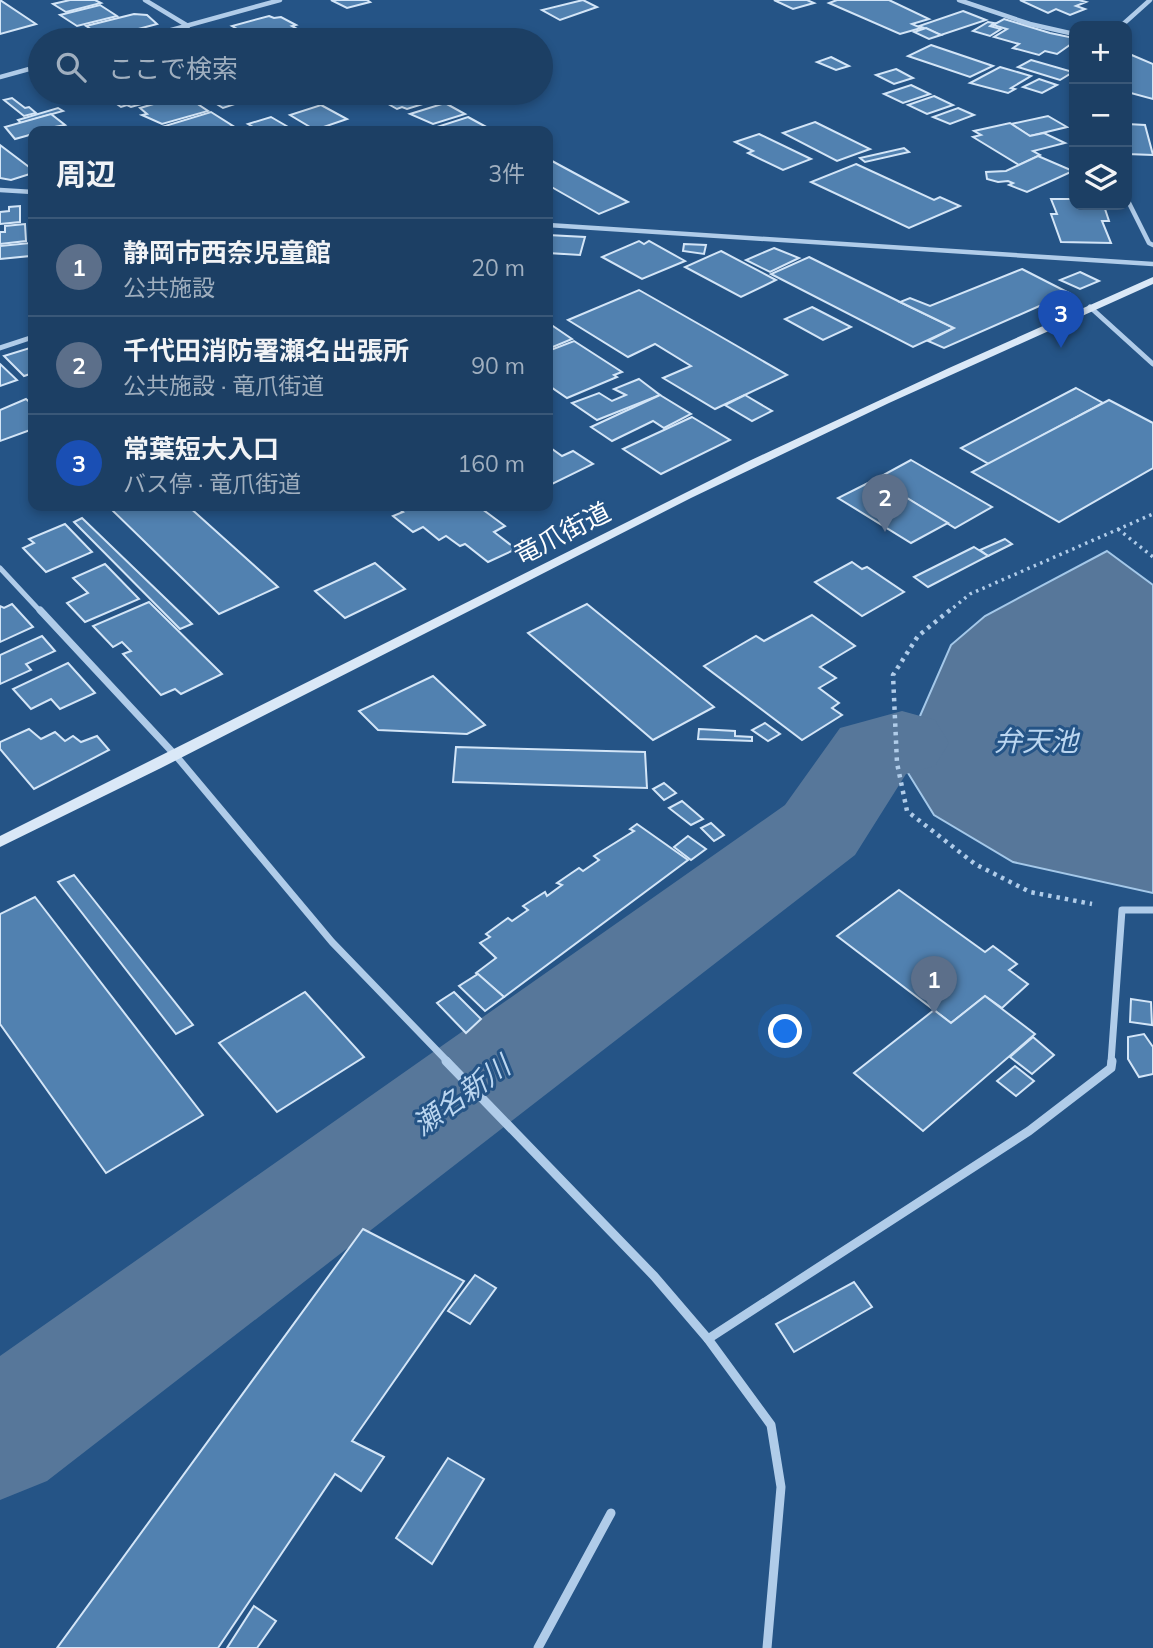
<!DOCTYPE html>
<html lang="ja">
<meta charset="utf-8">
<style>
body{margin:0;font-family:Mulish,"Noto Sans JP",sans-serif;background:#25466a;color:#f1f3f6}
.controls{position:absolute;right:21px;top:21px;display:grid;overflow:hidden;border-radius:14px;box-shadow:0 4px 10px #0003}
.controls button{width:63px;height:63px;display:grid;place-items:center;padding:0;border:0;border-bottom:2px solid #3a5878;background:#1c3f64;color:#f1f3f6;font:35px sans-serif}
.you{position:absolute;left:786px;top:1032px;width:24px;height:24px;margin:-18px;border:5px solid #fff;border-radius:50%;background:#1a73e8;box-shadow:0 0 0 10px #1a73e833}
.badge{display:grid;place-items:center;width:46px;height:46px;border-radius:50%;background:#f3c774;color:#fff;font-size:23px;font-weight:700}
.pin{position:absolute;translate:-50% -58px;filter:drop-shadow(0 2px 4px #0008)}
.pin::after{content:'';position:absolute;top:37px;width:24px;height:21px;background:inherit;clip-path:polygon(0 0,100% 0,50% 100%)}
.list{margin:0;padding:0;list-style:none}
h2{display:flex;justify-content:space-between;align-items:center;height:91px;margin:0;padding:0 28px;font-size:30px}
h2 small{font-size:23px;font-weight:400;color:#a0afbf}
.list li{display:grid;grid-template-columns:46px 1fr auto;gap:21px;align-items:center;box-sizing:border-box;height:98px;padding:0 28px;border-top:2px solid #3a5878}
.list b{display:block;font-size:26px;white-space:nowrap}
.list p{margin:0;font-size:23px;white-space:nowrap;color:#a0afbf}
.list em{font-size:23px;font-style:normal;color:#a0afbf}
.icon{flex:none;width:38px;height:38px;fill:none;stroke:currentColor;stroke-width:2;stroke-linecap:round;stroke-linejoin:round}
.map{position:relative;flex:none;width:1153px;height:1648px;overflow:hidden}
.search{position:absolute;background:#1c3f64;box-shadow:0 4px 10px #0003;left:28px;top:28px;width:525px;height:77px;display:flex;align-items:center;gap:18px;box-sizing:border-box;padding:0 24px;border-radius:38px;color:#a0afbf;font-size:26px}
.panel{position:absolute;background:#1c3f64;box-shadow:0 4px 10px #0003;left:28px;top:126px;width:525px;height:385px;border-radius:14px}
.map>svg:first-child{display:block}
</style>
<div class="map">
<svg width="1153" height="1648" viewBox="0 0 1153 1648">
<rect width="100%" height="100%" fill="#255486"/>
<!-- water -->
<polygon fill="#57779a" stroke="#a4c8e9" stroke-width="2" points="1107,551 1153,585 1153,893 1013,862 934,815 908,773 902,743 920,716 951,645 985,616"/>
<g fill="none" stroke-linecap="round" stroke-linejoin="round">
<!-- river -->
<polygon fill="#57779a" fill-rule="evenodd" points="902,711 935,720 949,743 935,766 906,774 855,855 47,1481 0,1500 0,1356 785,805 840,728"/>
</g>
<!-- building -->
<g fill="#5181b0" stroke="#d3e5f7" stroke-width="2">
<polygon points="0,0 36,24 0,34"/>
<polygon points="70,0 95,0 101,3 66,12 53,4"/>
<polygon points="331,0 367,0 370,2 347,8"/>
<polygon points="583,0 597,7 560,20 542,10"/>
<polygon points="774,0 807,0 814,3 793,9"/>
<polygon points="837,0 889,0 929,19 912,24 921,28 900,34 829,3"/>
<polygon points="1020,0 1079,0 1086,2 1076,6 1085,9 1070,15 1056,9 1048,13"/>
<polygon points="100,5 117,16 77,26 60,15"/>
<polygon points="963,11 986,20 941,35 919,26"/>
<polygon points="134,14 147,15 157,24 105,38 86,26"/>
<polygon points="269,16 274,18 281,17 296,25 292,26 299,30 261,40 245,40 230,32 239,30 232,26"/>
<polygon points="1004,19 1050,33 1074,38 1074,42 1057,54 1045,51 1039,55 1013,48 1019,44 994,37 1007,29 993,25"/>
<polygon points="988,22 994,23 990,26 1001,29 990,36 973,31"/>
<polygon points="926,28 941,35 929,39 914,32"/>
<polygon points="387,30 406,40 353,40"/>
<polygon points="304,32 321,40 277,40"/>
<polygon points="931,45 993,66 970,77 908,56"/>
<polygon points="1127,53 1153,64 1153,99 1127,92"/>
<polygon points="831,57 849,66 836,70 817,62"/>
<polygon points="1031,60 1073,72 1060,80 1018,67"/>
<polygon points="1000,67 1031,76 1011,88 1015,89 1008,93 970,83"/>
<polygon points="896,69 913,78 894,84 876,75"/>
<polygon points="1039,79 1057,85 1042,93 1023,87"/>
<polygon points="911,85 930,94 903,103 884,94"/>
<polygon points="104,93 134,93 97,103 91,98 106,94"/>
<polygon points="138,93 180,93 131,107 127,105 121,107 111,100"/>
<polygon points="199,93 254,93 259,96 223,108"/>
<polygon points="408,93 428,93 439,99 407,109 402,107 397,109 383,101"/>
<polygon points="184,95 208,111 162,124 142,115 147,114 140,108"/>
<polygon points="934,96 953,105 927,114 908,105"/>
<polygon points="12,98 25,108 29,107 36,113 24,116 4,100"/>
<polygon points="445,103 465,114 433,124 410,114"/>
<polygon points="321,105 347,119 315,130 290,115"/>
<polygon points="58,108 63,111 21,123 18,120"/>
<polygon points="958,108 974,115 950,124 933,117"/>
<polygon points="211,112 233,126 216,131 158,131 155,129"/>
<polygon points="51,114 65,125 33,131 33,134 15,139 5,127"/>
<polygon points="1048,116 1067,127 1030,136 1011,124"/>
<polygon points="271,117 295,131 260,131 248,124"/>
<polygon points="468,117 490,129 444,131 437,127"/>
<polygon points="815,122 870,149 837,161 783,133"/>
<polygon points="1010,123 1030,136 1044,133 1065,143 1033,151 1040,155 1019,165 973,137 981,135 974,131"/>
<polygon points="1127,124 1145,125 1153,155 1127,154"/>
<polygon points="759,134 811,159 783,170 748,153 753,151 735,142"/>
<polygon points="0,145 33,170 33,173 11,180 0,178"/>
<polygon points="904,148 909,152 865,162 860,158"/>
<polygon points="1038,156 1073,171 1027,192 1009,185 1013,183 1008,181 998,182 987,179 986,172 1006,171"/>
<polygon points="552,161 628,202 599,214 548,185 548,162"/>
<polygon points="856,164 934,200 940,197 960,206 909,228 811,182"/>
<polygon points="1051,199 1074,199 1074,205 1095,205 1097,209 1105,209 1109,221 1102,221 1111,243 1061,242 1051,214 1057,214"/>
<polygon points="20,206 20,222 0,224 0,212 9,211 9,207"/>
<polygon points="25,224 26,241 0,244 0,232 5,232 5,226"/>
<polygon points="548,235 585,237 580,255 548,253"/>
<polygon points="639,241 644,244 649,241 685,261 642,279 602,257"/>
<polygon points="30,243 30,256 0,259 0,246"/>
<polygon points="684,244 706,245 704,254 683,251"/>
<polygon points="774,248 799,258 770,272 746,260"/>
<polygon points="721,251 776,280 741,297 685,267"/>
<polygon points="809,257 900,302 954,328 913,347 771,274"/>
<polygon points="1022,269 1069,293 944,348 928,341 954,328 900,302 910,298 930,306"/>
<polygon points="1080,272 1099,281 1080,289 1060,280"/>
<polygon points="639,290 711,331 787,375 715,409 663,378 691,366 655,344 628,357 568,320"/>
<polygon points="812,307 851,327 823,340 785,319"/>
<polygon points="550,324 572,339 548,349"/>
<polygon points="574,341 622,372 614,375 617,377 567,398 548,385 551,382 548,380 548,351"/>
<polygon points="33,347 33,373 24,376 4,356"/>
<polygon points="0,364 17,380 0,386"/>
<polygon points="639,379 660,395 597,420 572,403 599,393 612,401 626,395 614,389"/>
<polygon points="1076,388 1103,403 989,464 961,448"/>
<polygon points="660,395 691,414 664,428 653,421 612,441 591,427"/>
<polygon points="745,395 772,411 752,421 725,405"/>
<polygon points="26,399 33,405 33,429 0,441 0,410"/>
<polygon points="1109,400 1153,423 1153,468 1059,522 972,472"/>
<polygon points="692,417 730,440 661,474 623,449"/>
<polygon points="548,446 562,456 573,451 593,464 548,486"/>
<polygon points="911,460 992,507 955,528 876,479"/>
<polygon points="876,479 948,523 911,543 838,498"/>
<polygon points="120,506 188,506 278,587 219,614 111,509"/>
<polygon points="395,506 478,506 505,526 494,532 516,549 488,562 465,544 460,546 446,536 439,540 423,527 413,532 393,516 403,512"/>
<polygon points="82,518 192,624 180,629 74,522"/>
<polygon points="65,524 92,552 46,572 23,548 34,543 29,539"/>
<polygon points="1005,539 1012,544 988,556 980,550"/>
<polygon points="974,547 988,556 928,587 914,577"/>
<polygon points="852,562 862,569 867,567 904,592 862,616 815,582"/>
<polygon points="375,563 405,589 345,618 315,591"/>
<polygon points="105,564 139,599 85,622 67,603 88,593 73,578"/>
<polygon points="149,602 222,674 181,694 175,689 161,695 123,654 131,651 122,642 113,647 93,626"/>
<polygon points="12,604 33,627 0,642 0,606 4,608"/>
<polygon points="587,604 714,707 653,740 528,633"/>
<polygon points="812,615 855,646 820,667 836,678 819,688 839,703 832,708 842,715 802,740 704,666 756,636 764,641"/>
<polygon points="42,636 55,651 26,664 31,670 0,684 0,655"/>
<polygon points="68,663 95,693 60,709 51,699 31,709 13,689"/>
<polygon points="433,676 485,725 467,734 378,730 359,711"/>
<polygon points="765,723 780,734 768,741 752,730"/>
<polygon points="29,729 41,739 55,732 65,741 73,736 81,742 97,736 109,750 34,789 0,749 0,742"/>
<polygon points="699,729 735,731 735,736 752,737 752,741 698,739"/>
<polygon points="456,747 645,752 647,788 453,782"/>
<polygon points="664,783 676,793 664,800 653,789"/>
<polygon points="682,801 703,819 691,825 669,808"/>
<polygon points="711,823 724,835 714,841 701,828"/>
<polygon points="637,824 688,860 504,997 476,973 496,958 480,943 490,937 486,934 508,918 512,921 528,910 523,906 545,892 547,896 562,885 557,883 579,868 583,871 599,860 594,856 634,831 630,829"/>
<polygon points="688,836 706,849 691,860 674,847"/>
<polygon points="74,875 193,1025 176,1034 58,882"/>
<polygon points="899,890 985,952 993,946 1017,964 1009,970 1028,984 1002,1008 985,996 951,1023 837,936"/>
<polygon points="35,897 203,1115 106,1173 0,1024 0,914"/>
<polygon points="478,974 504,997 485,1011 459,986"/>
<polygon points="305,992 364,1057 277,1112 219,1043"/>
<polygon points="454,992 481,1019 466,1033 437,1003"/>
<polygon points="985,996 1035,1034 923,1131 854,1073 934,1010 951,1023"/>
<polygon points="1131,999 1151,1002 1152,1025 1130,1022"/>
<polygon points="1144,1034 1153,1047 1153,1074 1139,1077 1128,1059 1128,1037"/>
<polygon points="1033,1037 1054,1055 1032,1074 1010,1057"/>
<polygon points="1015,1066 1034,1081 1016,1096 997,1081"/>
<polygon points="363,1229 464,1281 352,1441 384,1457 361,1491 335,1474 218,1648 57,1648"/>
<polygon points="475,1275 496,1288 470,1324 448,1311"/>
<polygon points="854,1282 872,1307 794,1352 776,1324"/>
<polygon points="448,1458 484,1479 432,1564 396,1538"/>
<polygon points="254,1606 276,1621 257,1648 227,1648"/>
</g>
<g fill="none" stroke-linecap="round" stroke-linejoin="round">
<!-- path-far1 -->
<g stroke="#b0cce9" stroke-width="3.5" stroke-dasharray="2.5 4.5" stroke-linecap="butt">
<polyline points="1118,529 1153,557"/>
<polyline points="948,612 970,594 1153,514"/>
</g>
<!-- path -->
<polyline stroke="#b0cce9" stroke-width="4.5" stroke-dasharray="3.5 5" stroke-linecap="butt" points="950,610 918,636 893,675 897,763 907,811 975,864 1030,892 1092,904"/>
<!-- street-far3 -->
<g stroke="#b0cce9" stroke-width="4.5">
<polyline points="145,0 188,26"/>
<polyline points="959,0 1030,24 1074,34"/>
<polyline points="1121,26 1150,0"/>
<polyline points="135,40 280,0"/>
<polyline points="0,77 40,66"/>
<polyline points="0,190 33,192"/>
<polyline points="1127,199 1149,243 1153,245"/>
<polyline points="548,225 1153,264"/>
</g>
<!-- street-far2 -->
<g stroke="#b0cce9" stroke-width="5">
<polyline points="1090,307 1153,364"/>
<polyline points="0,348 33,337"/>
<polyline points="0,568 41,612"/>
</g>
<!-- street-far1 -->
<g stroke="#b0cce9" stroke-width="7">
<polyline points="40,610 177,757 332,942 448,1062"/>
<polyline points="1111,1062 1122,910 1153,910"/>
</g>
<!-- street -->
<g stroke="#b0cce9" stroke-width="9">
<polyline points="446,1061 654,1276 708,1339 771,1425 781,1487 767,1648"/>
<polyline points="708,1339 1029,1131 1111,1068 1112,1061"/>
<polyline points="538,1648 611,1513"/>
</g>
<!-- secondary -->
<polygon fill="#dae8f7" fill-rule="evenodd" points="1153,277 1153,284 889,403 691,498 161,768 0,847 0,836 749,461 949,368"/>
</g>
<g text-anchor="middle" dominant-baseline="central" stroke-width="6" stroke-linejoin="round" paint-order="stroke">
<!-- street labels -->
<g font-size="26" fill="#fff" stroke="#255486">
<text transform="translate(562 533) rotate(-27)">竜爪街道</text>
</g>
<!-- water labels -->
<g font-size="28" font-style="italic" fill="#bbd6f0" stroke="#255486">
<text x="1036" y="740">弁天池</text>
<text transform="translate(461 1095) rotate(-36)">瀬名新川</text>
</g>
</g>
</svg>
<div class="controls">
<button>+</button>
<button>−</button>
<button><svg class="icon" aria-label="layers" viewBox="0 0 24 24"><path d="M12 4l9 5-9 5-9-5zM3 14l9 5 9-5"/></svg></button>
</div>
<div class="you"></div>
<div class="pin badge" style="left:934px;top:1014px;background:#5c6f8a">1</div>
<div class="pin badge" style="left:885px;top:532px;background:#5c6f8a">2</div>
<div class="pin badge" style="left:1061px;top:348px;background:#1a4fb4">3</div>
<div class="search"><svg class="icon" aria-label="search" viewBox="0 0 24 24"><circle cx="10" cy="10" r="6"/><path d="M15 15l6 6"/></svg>ここで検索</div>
<section class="panel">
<h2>周辺<small>3件</small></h2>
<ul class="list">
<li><span class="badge" style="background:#5c6f8a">1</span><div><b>静岡市西奈児童館</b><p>公共施設</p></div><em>20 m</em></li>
<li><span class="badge" style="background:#5c6f8a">2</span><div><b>千代田消防署瀬名出張所</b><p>公共施設 · 竜爪街道</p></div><em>90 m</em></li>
<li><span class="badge" style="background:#1a4fb4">3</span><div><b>常葉短大入口</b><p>バス停 · 竜爪街道</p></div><em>160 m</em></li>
</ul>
</section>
</div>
